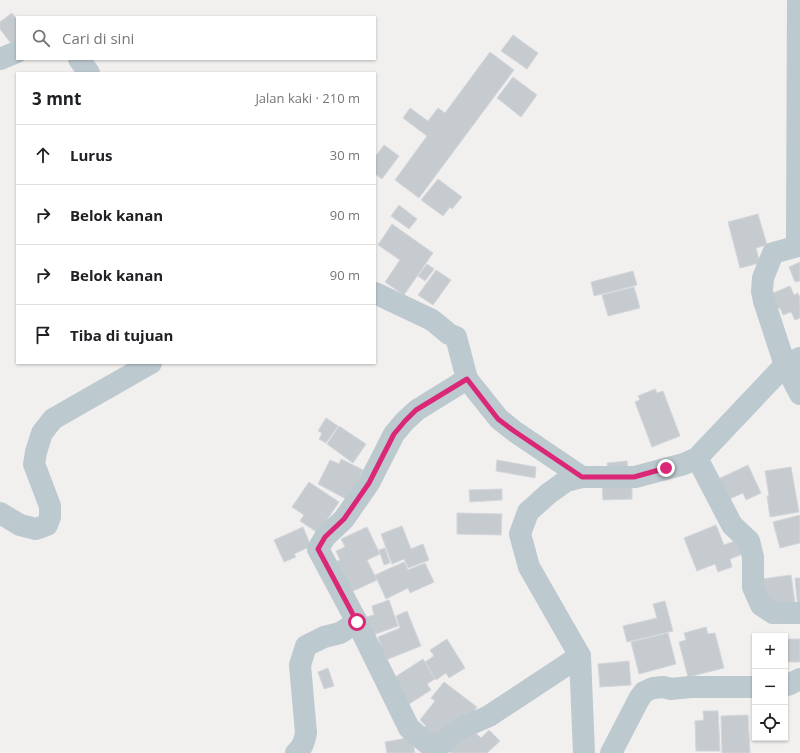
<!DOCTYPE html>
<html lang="id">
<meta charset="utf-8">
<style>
body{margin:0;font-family:"Open Sans",sans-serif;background:#f2f2f2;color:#202124}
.controls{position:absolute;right:12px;bottom:12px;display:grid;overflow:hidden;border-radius:0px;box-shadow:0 1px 3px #0004}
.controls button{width:36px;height:36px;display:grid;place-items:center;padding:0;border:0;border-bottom:1px solid #e0e0e0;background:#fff;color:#202124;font:20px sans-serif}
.stop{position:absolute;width:12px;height:12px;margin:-9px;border:3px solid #db2777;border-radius:50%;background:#fff}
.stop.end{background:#db2777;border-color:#fff;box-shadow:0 1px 4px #0008}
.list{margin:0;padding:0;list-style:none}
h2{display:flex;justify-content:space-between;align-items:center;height:52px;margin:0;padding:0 16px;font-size:17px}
h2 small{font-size:13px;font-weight:400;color:#757577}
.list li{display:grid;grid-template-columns:26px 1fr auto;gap:12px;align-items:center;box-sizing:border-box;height:60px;padding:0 16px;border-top:1px solid #e0e0e0}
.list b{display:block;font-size:15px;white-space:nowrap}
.list em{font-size:13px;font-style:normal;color:#757577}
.icon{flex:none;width:22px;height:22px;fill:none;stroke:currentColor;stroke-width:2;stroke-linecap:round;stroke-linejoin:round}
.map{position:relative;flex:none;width:800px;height:753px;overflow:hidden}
.search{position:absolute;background:#fff;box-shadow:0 1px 3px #0004;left:16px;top:16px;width:360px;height:44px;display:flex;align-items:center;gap:10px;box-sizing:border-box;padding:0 14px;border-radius:0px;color:#757577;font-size:15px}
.panel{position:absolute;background:#fff;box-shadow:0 1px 3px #0004;left:16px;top:72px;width:360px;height:292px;border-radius:0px}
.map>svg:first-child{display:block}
</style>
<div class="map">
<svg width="800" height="753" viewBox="0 0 800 753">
<rect width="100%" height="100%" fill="#f2efef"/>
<!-- building -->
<g fill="#c6cbcf" stroke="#d3d6db">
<polygon points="12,13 17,20 17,43 13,46 0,29 0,22"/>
<polygon points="513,35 538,53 527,69 501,51"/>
<polygon points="490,52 514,70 419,198 395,180 427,136 403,118 410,108 428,121 438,108 445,113"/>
<polygon points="513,77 537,95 521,117 497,98"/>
<polygon points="384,145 399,156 382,179 375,174 375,157"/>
<polygon points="438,179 462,197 452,209 450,207 443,216 421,200"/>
<polygon points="399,205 417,219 409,229 391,216"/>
<polygon points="758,214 767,245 756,248 760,263 740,268 728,222"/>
<polygon points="392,224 433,253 404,295 385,282 400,260 378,245"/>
<polygon points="800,262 800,281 795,282 789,267"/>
<polygon points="427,264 434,269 425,281 418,276"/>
<polygon points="436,270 451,280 433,305 418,295"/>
<polygon points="633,271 637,285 594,296 591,282"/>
<polygon points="790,286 794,295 798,293 800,298 800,318 795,320 791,312 783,315 780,308 777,309 771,294"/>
<polygon points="634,287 640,308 608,316 602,295"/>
<polygon points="655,389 657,393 663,391 680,436 652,447 635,402 640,400 638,396"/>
<polygon points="326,418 338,426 326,443 319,439 322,433 318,431"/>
<polygon points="339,426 366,444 353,463 327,444"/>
<polygon points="341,459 363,470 348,500 318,484 330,460 339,464"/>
<polygon points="497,460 536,467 535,478 496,471"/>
<polygon points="627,461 628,472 608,473 607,463"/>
<polygon points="748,465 761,493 746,500 743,493 723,502 714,481"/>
<polygon points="791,467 799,512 770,517 767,496 769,496 765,471"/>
<polygon points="309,482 339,502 318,533 300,521 304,515 292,507"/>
<polygon points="632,483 632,499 603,500 602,484"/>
<polygon points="502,489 502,500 470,502 469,490"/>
<polygon points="457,513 502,514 501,535 457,534"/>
<polygon points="800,515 800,543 780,548 773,522"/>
<polygon points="716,525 724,545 743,538 748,552 730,559 732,567 718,572 715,564 697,571 684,538"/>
<polygon points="402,526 411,549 423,544 429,560 408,568 404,559 392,564 381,534"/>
<polygon points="303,527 311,546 294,554 296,557 284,562 274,540"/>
<polygon points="367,527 380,554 367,560 377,580 349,593 335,562 340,560 336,551 345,547 341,539"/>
<polygon points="385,548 390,563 384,565 379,550"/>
<polygon points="404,562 408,570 425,563 434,582 410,593 408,588 386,599 375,575"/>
<polygon points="791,575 795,603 772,606 765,600 762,579"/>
<polygon points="795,578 800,578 800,609 798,609"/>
<polygon points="389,600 398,626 370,636 363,618 374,615 372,606"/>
<polygon points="665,601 673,631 627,642 623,626 657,618 653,604"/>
<polygon points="407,611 421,646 383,661 377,647 381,646 378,637 400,628 396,616"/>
<polygon points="706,627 708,634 715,633 724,668 688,677 679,642 686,640 684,633"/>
<polygon points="668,633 676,664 639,674 631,642"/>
<polygon points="447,639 465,668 449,678 446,673 436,680 425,662 434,656 430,650"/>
<polygon points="787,639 800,639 800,662 786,662"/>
<polygon points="423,659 435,679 427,684 431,690 409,704 392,679"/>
<polygon points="629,661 631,685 600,687 598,664"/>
<polygon points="328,668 334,686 324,689 318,672"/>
<polygon points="444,682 477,707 466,722 459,717 440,742 423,729 426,726 420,720 435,701 431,698"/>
<polygon points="703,711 718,711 720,751 696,751 695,721 704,720"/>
<polygon points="748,715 750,753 722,753 721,716"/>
<polygon points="471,729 481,738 489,730 500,741 487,753 451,753 445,747"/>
<polygon points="412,737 415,753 387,753 385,742"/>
</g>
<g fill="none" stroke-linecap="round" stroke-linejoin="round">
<!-- minor -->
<g stroke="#bcc9cf" stroke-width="22">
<polyline points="798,0 797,239 795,247 773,253 763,278 762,291 764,301 785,365 800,394"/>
<polyline points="0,59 17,52"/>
<polyline points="79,59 89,73"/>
<polyline points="375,293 432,320 449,334 456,337 467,379 499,419 514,431 582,477"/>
<polyline points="467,379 417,410 405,421 394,434 369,483 344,519 325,537 318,549 357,622 409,728 428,744 442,744 454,733 464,727 489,716 580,656"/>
<polyline points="697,458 732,525 749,541 753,557 753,587 761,605 773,613 800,613"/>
<polyline points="0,513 20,525 36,529 47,525 50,517 50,506 34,464 36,452 42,433 53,419 151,363"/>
<polyline points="785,685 788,685 800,679"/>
<path d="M 296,753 C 303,747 304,742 306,733 L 300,665 L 306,646 L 324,637 L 340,633 L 357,622"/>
<polyline points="584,753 580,656 529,567 520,534 528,512 548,494 566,481 582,477 635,477 684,464 697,458 785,365 800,358"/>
<polyline points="611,753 639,699 644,692 653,688 663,687 671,689 690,687 755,687"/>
</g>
</g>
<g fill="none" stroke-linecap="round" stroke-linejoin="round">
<!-- route -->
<polyline stroke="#db2777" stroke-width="5" points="357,622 318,549 325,537 344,519 369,483 394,434 405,421 416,410 467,379 498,419 514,431 582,477 634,477 666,468"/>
</g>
</svg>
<div class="controls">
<button>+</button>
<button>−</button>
<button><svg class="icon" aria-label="locate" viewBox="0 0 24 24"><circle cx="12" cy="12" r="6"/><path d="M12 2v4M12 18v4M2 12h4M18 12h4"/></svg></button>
</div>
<div class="stop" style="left:357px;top:622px"></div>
<div class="stop end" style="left:666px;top:468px"></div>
<div class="search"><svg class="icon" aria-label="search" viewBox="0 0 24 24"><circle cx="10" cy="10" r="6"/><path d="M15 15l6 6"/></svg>Cari di sini</div>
<section class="panel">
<h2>3 mnt<small>Jalan kaki · 210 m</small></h2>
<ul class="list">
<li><svg class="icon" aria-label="ahead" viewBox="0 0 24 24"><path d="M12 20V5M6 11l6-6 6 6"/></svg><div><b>Lurus</b></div><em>30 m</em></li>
<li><svg class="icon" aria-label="right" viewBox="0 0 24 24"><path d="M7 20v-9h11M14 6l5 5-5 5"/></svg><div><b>Belok kanan</b></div><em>90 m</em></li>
<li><svg class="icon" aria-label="right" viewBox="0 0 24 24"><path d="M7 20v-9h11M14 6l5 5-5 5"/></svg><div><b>Belok kanan</b></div><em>90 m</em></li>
<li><svg class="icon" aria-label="arrive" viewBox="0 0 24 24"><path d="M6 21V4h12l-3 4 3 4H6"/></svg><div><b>Tiba di tujuan</b></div></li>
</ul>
</section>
</div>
